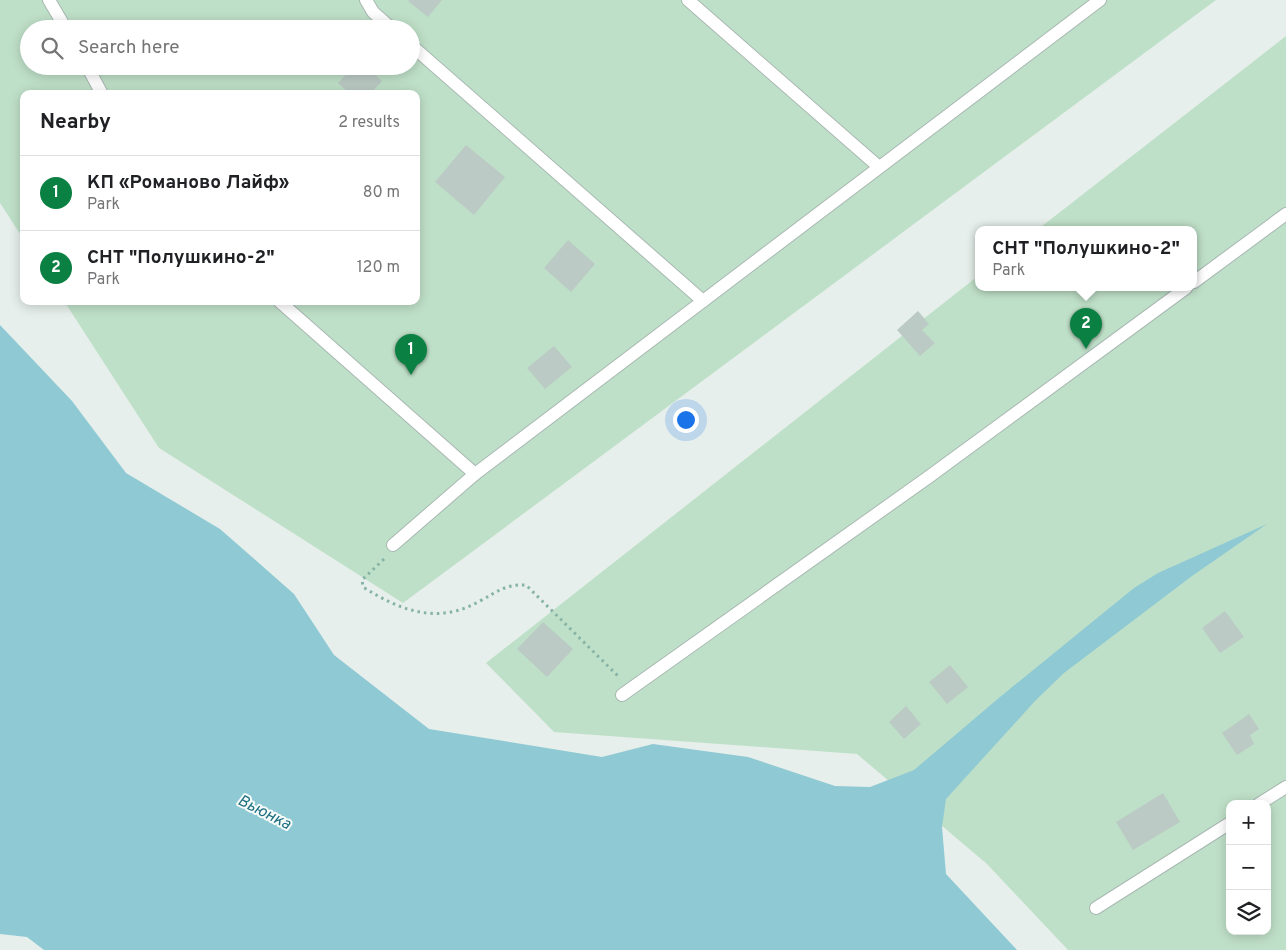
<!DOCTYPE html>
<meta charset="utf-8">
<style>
body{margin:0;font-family:Overpass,sans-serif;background:#f6f6f6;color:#202124}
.controls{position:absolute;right:15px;bottom:15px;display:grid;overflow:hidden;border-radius:10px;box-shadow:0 2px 12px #0003}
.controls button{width:45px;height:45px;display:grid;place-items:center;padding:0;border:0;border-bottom:1px solid #e0e0e0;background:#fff;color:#202124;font:25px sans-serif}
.you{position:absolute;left:685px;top:419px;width:18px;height:18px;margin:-12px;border:4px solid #fff;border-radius:50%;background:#1a73e8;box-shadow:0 0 0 8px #1a73e833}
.badge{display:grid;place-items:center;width:32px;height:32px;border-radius:50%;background:#0b8043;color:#fff;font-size:16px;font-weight:700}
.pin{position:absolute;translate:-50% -41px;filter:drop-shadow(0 1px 2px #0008)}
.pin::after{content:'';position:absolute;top:26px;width:18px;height:15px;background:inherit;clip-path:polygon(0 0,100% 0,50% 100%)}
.popup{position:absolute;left:975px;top:226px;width:222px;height:65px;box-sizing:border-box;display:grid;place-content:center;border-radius:10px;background:#fff;filter:drop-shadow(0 1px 4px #0005);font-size:16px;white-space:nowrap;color:#757577}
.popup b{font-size:19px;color:#202124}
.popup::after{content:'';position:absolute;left:50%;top:100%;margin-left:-10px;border:10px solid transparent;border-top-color:#fff}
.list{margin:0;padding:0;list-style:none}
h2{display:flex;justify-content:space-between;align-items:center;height:65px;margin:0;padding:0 20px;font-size:21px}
h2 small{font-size:16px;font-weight:400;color:#757577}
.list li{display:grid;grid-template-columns:32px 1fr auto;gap:15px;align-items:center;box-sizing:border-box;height:75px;padding:0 20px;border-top:1px solid #e0e0e0}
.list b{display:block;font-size:19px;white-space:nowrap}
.list p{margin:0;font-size:16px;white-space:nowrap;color:#757577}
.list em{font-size:16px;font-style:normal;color:#757577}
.icon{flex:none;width:28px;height:28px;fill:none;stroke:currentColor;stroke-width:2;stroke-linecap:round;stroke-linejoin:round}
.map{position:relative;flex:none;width:1286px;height:950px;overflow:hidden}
.search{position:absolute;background:#fff;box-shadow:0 2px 12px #0003;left:20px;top:20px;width:400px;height:55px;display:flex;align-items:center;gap:12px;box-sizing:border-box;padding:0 18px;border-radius:28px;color:#757577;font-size:19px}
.panel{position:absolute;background:#fff;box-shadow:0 2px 12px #0003;left:20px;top:90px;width:400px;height:215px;border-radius:10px}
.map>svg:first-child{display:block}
</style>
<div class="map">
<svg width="1286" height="950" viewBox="0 0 1286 950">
<rect width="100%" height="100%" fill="#e6efeb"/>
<!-- green -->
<g fill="#bfe0c8" fill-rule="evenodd">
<path d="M 0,0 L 1216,0 L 403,603 L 159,448 L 64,301 L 416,301 L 416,94 L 24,94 L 24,240 L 0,203 ZM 29,29 L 411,29 L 411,66 L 29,66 Z"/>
<path d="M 1286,36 L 1286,950 L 1068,950 L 987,864 L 857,754 L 554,732 L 486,663 L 978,276 L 978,288 L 1194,288 L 1194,230 L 1037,230 ZM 1230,804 L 1267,804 L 1267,931 L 1230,931 Z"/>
</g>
<!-- water -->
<polygon fill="#8ec9d4" points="0,325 72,401 126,473 220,529 294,594 334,655 429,729 602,757 653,744 748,757 835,786 870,787 914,770 1000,697 1134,588 1158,573 1267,524 1192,576 1064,673 1035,701 946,799 942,827 946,874 1017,950 44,950 27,937 0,934"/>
<!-- building -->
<g fill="#bbcac4">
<polygon points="409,0 442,0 428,17 408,1"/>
<polygon points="354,66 366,66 382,81 370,94 350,94 338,83"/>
<polygon points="466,145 505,177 474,215 435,182"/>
<polygon points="568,240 595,264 571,292 544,268"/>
<polygon points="918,311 929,324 922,330 935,343 920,356 897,330"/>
<polygon points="554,346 572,367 545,389 527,368"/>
<polygon points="1225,611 1244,637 1220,653 1202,628"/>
<polygon points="543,622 573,649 547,677 517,649"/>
<polygon points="950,665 968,687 947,704 929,682"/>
<polygon points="906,706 921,724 904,739 889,722"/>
<polygon points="1249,714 1259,729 1250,735 1254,744 1237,755 1222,733"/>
<polygon points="1163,793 1180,822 1133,850 1116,822"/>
</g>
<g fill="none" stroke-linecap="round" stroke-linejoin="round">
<defs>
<g id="lane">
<polyline points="49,0 66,29"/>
<polyline points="366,0 373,12 392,29"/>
<polyline points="688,0 879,167"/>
<polyline points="411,45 703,301"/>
<polyline points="87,66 102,94"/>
<polyline points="1194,282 1286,214"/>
<polyline points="279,301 475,474"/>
<polyline points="393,545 475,474 1100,0"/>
<polyline points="622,695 930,476 1186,288"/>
<polyline points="1259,804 1286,787"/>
<polyline points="1096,908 1230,823"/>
</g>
</defs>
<!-- lane casing -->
<use href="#lane" stroke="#a8b8b2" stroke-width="14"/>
<!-- path -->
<path stroke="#86b3a5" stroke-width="3" stroke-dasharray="2.5 4" stroke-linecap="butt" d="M 384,559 L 362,580 L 363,587 C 401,611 438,625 480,601 C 497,592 505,584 526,585 L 619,677"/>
<!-- lane -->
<use href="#lane" stroke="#fff" stroke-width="12"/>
</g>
<g text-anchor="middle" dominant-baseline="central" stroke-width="4" stroke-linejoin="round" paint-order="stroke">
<!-- water labels -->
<g font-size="16" font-style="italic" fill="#1c6f80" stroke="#f7fbf9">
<text transform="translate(264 813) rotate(27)">Вьюнка</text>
</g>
</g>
</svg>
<div class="controls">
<button>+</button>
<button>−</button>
<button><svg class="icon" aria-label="layers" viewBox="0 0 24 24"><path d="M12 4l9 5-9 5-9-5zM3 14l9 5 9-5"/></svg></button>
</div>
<div class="you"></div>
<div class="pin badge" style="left:411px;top:375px">1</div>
<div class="pin badge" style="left:1086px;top:349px">2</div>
<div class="popup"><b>СНТ &quot;Полушкино-2&quot;</b>Park</div>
<div class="search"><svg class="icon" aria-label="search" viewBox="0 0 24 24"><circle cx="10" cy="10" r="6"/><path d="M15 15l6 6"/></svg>Search here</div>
<section class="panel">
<h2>Nearby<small>2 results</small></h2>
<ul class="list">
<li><span class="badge">1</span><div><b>КП «Романово Лайф»</b><p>Park</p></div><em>80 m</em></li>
<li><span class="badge">2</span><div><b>СНТ &quot;Полушкино-2&quot;</b><p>Park</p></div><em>120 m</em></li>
</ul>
</section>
</div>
